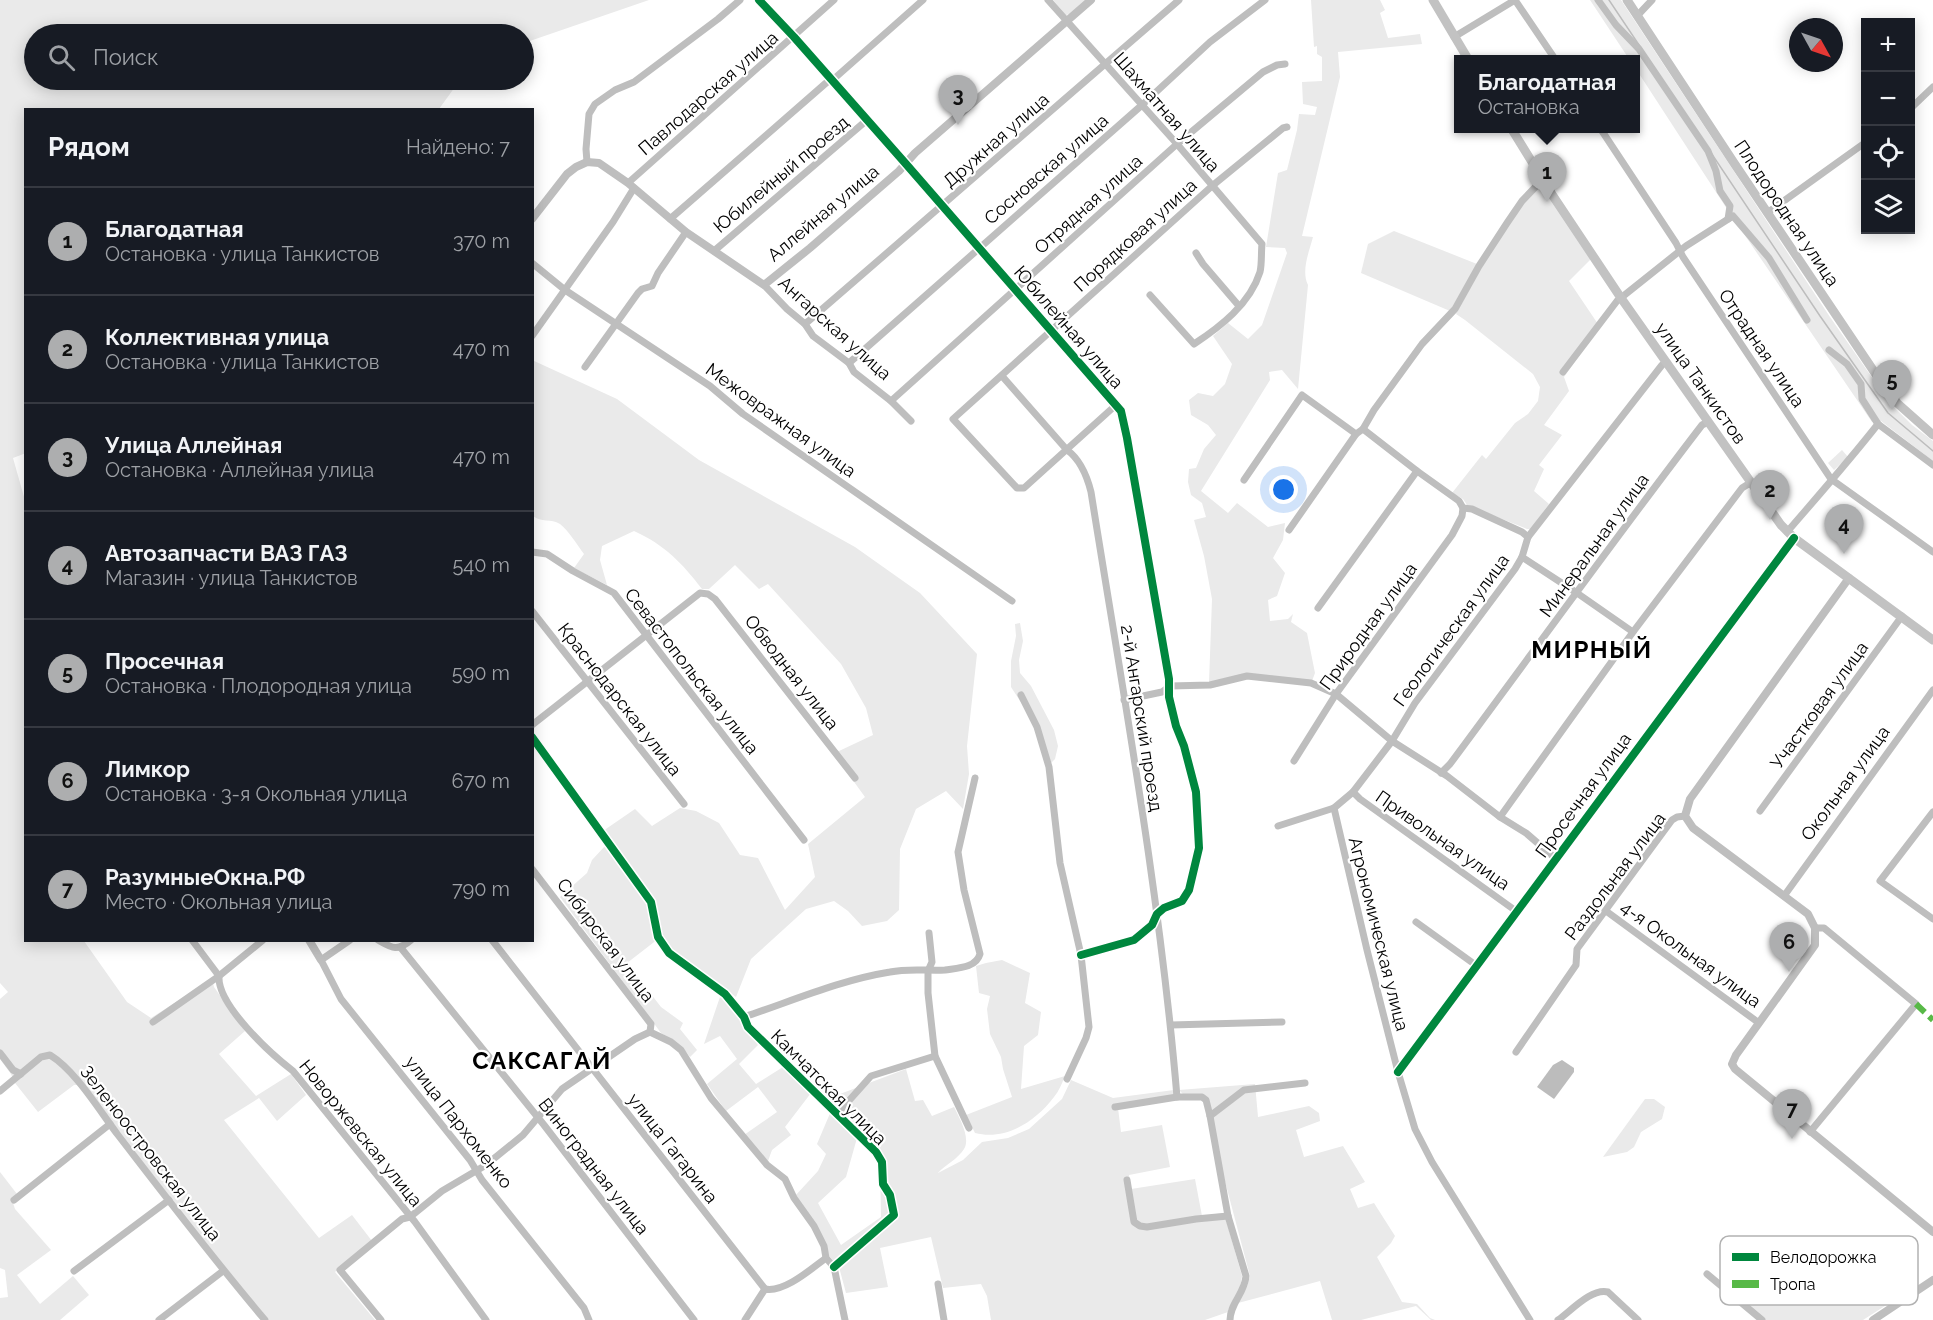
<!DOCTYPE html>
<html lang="ru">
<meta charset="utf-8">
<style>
body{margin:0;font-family:Raleway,sans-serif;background:#242831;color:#f1f3f6}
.controls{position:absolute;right:18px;top:18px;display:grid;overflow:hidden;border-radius:0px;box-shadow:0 3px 15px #0003}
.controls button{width:54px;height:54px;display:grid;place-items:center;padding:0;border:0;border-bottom:2px solid #363941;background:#171b24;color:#f1f3f6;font:30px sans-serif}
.compass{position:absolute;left:1789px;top:18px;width:54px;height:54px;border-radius:50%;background:#171b24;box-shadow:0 3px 15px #0003;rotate:130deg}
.you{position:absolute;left:1284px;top:490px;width:21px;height:21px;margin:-15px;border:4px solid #fff;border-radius:50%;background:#1a73e8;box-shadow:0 0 0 9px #1a73e833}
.badge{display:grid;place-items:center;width:39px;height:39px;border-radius:50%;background:#adaeaf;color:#111;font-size:20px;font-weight:700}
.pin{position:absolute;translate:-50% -50px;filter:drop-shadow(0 2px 3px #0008)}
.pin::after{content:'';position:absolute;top:32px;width:21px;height:18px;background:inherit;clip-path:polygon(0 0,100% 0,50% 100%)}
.popup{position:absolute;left:1454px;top:55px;width:186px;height:78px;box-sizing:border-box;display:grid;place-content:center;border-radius:0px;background:#171b24;filter:drop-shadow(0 2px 4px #0005);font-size:20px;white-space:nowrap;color:#9ea1a6}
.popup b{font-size:22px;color:#f1f3f6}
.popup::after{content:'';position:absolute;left:50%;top:100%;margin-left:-12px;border:12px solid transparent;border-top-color:#171b24}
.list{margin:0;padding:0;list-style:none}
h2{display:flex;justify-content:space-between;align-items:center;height:78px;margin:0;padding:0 24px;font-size:26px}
h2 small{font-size:20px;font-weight:400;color:#9ea1a6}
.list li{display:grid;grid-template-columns:39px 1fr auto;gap:18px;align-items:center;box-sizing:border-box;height:108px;padding:0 24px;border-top:2px solid #363941}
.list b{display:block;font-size:22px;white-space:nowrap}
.list p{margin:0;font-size:20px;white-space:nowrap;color:#9ea1a6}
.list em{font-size:20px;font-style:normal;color:#9ea1a6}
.icon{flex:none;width:33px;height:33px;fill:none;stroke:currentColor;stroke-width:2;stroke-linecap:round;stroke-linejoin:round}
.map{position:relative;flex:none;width:1933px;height:1320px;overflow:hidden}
.search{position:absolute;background:#171b24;box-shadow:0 3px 15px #0003;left:24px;top:24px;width:510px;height:66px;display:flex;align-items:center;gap:15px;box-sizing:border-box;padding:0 21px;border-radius:33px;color:#9ea1a6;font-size:22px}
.panel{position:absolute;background:#171b24;box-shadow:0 3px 15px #0003;left:24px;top:108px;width:510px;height:834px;border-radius:0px}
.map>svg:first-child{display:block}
</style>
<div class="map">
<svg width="1933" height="1320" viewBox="0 0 1933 1320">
<rect width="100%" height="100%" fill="#fff"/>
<!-- green -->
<g fill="#eaeaea" fill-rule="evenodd">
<polygon points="0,0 649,0 524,43 524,34 34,34 34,80 460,80 439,109 26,110 26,453 13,458 26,504 26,940 84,941 127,1002 151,1018 212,979 214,987 245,1031 219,1054 256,1096 291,1074 306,1095 277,1121 259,1098 224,1120 319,1238 352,1215 372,1241 335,1272 375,1320 269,1320 225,1269 84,1085 74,1085 38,1112 15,1083 11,1074 0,1059 0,999 8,992 0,983"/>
<polygon points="1053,0 1086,0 1070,14 1066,15"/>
<path d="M 1311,0 L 1380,0 L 1385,10 L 1380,13 L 1388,38 L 1420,34 L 1422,44 L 1338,52 L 1340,77 L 1302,236 L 1313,237 C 1309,252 1301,271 1308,285 L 1298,389 L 1282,370 L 1269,372 L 1270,380 L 1201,491 L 1228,513 L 1237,503 L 1268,527 L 1285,523 L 1283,540 L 1273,558 L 1285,573 L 1277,596 L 1268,600 L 1270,621 L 1288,619 L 1293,614 L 1291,622 L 1307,633 L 1315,673 L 1312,681 L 1246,673 L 1209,683 L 1212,599 L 1204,556 L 1194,520 L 1206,517 L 1202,503 L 1191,495 L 1188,482 L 1189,469 L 1196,468 L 1204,449 L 1216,435 L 1208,425 L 1191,415 L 1189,400 L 1198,393 L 1213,396 L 1225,384 L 1232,364 L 1213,336 L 1228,323 L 1248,339 L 1262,325 L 1287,253 L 1285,248 L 1266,247 L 1278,173 L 1287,170 L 1297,130 L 1299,114 L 1315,115 L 1317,107 L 1303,104 L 1302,82 L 1322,81 L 1322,57 L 1317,54 L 1317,46 L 1314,47 Z"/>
<polygon points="1590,0 1621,0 1830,317 1889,402 1912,425 1933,441 1933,461 1881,421 1872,422 1727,209 1636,69 1636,59 1629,59"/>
<path d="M 1542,186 L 1591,259 L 1569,281 L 1600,327 L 1564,377 L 1569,391 L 1544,425 L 1562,435 L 1539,465 L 1544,469 L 1534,491 L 1549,504 L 1531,529 L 1527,529 L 1467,505 L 1463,499 L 1452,493 L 1482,455 L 1486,459 L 1515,423 L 1528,414 L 1538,401 L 1540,387 L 1533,374 L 1465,320 L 1456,314 C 1469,291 1520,193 1542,186 Z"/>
<polygon points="1394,231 1477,264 1450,311 1361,273 1368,244"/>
<path d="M 532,360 L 617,399 L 699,460 L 855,547 L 920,593 L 977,654 L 967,746 L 969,774 L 963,809 L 946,791 L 916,809 L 900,849 L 899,910 L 887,921 L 862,926 L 848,911 L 834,901 L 806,909 L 751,959 L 736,997 L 682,960 L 658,939 L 627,963 L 661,1007 L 683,1023 L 680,1029 L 697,1050 L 690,1057 L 683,1048 L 661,1033 L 560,897 L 587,873 L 592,860 L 605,846 L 603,831 L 635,809 L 652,826 L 680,808 L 696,811 L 719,823 L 740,855 L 758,858 L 785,910 L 815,877 L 808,844 L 865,797 L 828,746 L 839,751 L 873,735 L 866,708 L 841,664 L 768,584 L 759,589 L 735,565 L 709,589 L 702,589 C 682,563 665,545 634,531 L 602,546 L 600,560 L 607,585 L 574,568 L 584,554 C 578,546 568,530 560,524 C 551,518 541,523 533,516 Z"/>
<polygon points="1842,450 1848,457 1834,470 1828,463"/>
<polygon points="1020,623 1023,641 1019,660 1020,673 1031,686 1054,730 1058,746 1055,759 1051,763 1033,721 1011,687 1011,661 1016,636 1015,624"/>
<path d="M 1002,960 L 1030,973 L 1025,1003 L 1041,1012 L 1038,1035 L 1024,1046 L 1021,1089 L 1065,1076 C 1062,1083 1059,1091 1054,1097 C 1036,1121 1006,1141 975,1133 L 966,1115 L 1012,1097 L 1003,1069 L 1001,1057 L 990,1034 L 987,1009 L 990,996 L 979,993 L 976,966 L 986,963 Z"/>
<path d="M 721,994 C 735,1010 745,1029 758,1045 L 739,1064 L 756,1084 L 783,1067 L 811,1093 L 785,1127 L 791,1135 L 772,1150 L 768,1161 L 744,1135 L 777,1112 L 758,1087 L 726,1111 L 707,1084 L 737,1059 L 720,1036 L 704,1044 Z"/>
<path d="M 906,1069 L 915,1101 L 923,1100 L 932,1116 L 954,1107 C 959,1117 971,1138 964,1149 C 958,1159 945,1165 938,1173 L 963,1160 L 982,1142 L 1008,1138 L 1029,1129 L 1062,1099 L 1071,1080 L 1113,1098 L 1174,1090 L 1174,1096 L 1118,1108 L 1121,1132 L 1162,1125 L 1170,1167 L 1129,1175 L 1131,1189 L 1195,1179 L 1202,1216 L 1224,1213 L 1242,1276 C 1241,1292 1231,1298 1228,1312 L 1205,1320 L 991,1320 L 987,1296 L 981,1284 L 943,1288 L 931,1237 L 880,1248 L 888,1287 L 846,1293 L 839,1267 L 829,1256 L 825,1244 L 795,1196 L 818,1171 L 826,1154 L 817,1144 L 831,1111 L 832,1097 ZM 857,1138 L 877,1157 L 880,1163 L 881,1217 L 841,1245 L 818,1203 L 846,1177 Z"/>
<polygon points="1255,1084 1258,1117 1309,1106 1319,1113 1320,1121 1296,1130 1304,1157 1343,1146 1365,1182 1350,1189 1358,1208 1374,1203 1395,1236 1391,1243 1377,1257 1402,1302 1417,1304 1430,1318 1435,1320 1431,1320 1416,1306 1361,1320 1332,1320 1320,1281 1238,1303 1247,1287 1250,1276 1222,1170 1208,1100 1184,1095 1179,1090"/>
<polygon points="1645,1099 1654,1099 1665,1107 1662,1119 1641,1132 1634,1147 1627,1152 1603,1157"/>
<polygon points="0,1172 17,1194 12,1200 15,1209 51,1250 17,1275 40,1304 73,1276 89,1295 60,1320 0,1320 0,1298 8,1297 5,1270 0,1268"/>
<polygon points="1799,1239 1888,1304 1863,1320 1766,1320 1747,1305"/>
</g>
<!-- water -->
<polygon fill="#bcbcbc" points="1562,1060 1574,1068 1574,1072 1554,1099 1537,1087 1553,1065"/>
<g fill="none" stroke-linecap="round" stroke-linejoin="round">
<!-- minor -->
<g stroke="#bebebe" stroke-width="7">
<polyline points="759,0 794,37 906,164 1121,411 1127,438 1169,679 1169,697 1176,726 1184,746 1196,792 1199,848 1189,890 1182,901 1164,908 1157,914 1152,925 1134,940 1081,955"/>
<path d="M 1048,0 L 1177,144 L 1262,244 C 1261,253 1262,264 1260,272 C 1250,304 1220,327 1194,344 L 1150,295"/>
<polyline points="1515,0 1555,59"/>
<polyline points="1598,0 1616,25 1639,49 1708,151 1716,171 1720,191 1730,206 1728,219"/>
<polyline points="1637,16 1652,0"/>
<polyline points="1454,37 1515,0"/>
<polyline points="1910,109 1933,87"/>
<polyline points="1600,128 1676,243 1683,257 1831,479 1933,552"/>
<polyline points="587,162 586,149 589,114 595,104 615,90 634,82 718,19 740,0"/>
<polyline points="628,183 834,0"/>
<polyline points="1767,213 1866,142"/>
<polyline points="670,219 826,83 836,77 923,0"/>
<polyline points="714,251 867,120"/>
<polyline points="1196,253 1203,264 1239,306"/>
<polyline points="532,263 565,290 710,386 743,414 1012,601"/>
<polyline points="764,285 787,309 805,324 813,336 849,363 854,372 891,401 911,421"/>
<polyline points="805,324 1179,0"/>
<polyline points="532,336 613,222 634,188"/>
<polyline points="1829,350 1847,364 1861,384 1862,399 1878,424 1933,465"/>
<polyline points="849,363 1142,105 1210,42 1265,0"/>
<polyline points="585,367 638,293 642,289 652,286 658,273 686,232"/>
<polyline points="1563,372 1617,301 1686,246 1733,216 1769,258 1807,320"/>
<path d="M 1002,376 L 1067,450 C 1081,460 1087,476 1091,492 C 1123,693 1160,894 1177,1097"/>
<polyline points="891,401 1177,144 1263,72 1277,65 1285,64"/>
<polyline points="1117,404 1024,488 1017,488 953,419 1212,186 1283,128 1287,127"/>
<polyline points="1363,429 1417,471 1459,501 1463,508 1472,509 1522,532 1528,537"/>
<polyline points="1244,480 1302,395 1356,434 1363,429 1374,410 1422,344 1455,309 1479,266 1507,223 1522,201 1543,179"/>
<polyline points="1289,530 1356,434"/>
<path d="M 1787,532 C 1818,496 1849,461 1878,424"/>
<polyline points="532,552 547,554 573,571 614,593 804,840"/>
<polyline points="1522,557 1577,593 1633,632"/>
<polyline points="1318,608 1417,471"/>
<polyline points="532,611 684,804"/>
<polyline points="1021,695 1037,727 1049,767 1060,863 1081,955 1089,1027 1086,1038 1067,1079"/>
<polyline points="1124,700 1162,692 1170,686 1210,685 1247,676 1311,683 1336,694 1392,741 1447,776 1500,817 1526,833 1555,858"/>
<polyline points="532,725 700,593 708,594 715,599 855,778"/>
<polyline points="532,737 651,902 658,937 669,953 725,994 744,1017 748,1027 876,1152 882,1162 883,1184 890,1195 894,1215 834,1267"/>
<polyline points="1294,761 1336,694 1452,535 1462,516 1463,508"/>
<path d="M 1441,773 L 1450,764 C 1534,651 1616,537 1702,425 L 1708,422"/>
<polyline points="1353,792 1360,799 1516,911"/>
<polyline points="1334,808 1367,950 1398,1072 1415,1129 1432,1162 1530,1320"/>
<polyline points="1760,811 1902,616"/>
<polyline points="1933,812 1880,881 1933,919"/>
<polyline points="1500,817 1633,632 1742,488 1750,483"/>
<polyline points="1278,826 1334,808 1353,792 1392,741 1415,703 1515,569 1522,557 1528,537 1662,365 1667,362"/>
<polyline points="532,869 651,1024 650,1032"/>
<polyline points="1784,896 1933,690"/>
<polyline points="1606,911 1759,1023"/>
<polyline points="1416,922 1477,966"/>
<polyline points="929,933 932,962 928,971 928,993 935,1056 969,1128"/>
<path d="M 192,940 L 219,976 C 217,1005 271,1054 293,1071 L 415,1222 L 486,1320"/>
<polyline points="350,940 321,960 341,999 470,1160 482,1180 584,1308 589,1320"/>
<path d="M 378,940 C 392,948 397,952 411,940"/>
<polyline points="492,940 765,1289"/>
<polyline points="401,948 544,1125 694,1320"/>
<path d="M 744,1017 C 792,1001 840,980 890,972 C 909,968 926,971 945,970 C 958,968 976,968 980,954 L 964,890 L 958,852 L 975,778"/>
<polyline points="153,1022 219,976 263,940"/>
<polyline points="1171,1025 1282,1022"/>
<polyline points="650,1032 671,1042 681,1050 711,1098 767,1165 785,1179 794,1198 814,1226 824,1246 826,1258 834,1267 845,1320"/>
<polyline points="1516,1052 1576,965 1577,949 1672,820 1677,817 1685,816"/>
<polyline points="0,1053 13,1070 21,1074"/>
<polyline points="1398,1072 1794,538"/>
<path d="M 0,1091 L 41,1057 L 50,1055 C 76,1071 99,1110 118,1135 C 166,1197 214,1260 265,1320"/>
<polyline points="1115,1107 1177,1097 1202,1097 1206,1100 1210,1116 1244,1090 1305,1083"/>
<polyline points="837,1114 871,1076 935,1056"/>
<path d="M 1210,1116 L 1228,1216 L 1246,1276 C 1245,1293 1230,1303 1230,1320"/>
<polyline points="1810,1132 1916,1004 1824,928 1815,928"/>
<polyline points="1127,1180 1134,1222 1140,1226 1147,1227 1196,1219 1228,1216"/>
<polyline points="14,1200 110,1124"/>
<polyline points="74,1271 169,1200"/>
<polyline points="1707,1274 1762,1320"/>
<polyline points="938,1284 944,1320"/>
<polyline points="159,1320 223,1271"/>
<polyline points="381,1320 340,1270 402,1219 410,1217 442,1191 486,1165 523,1135 562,1089 635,1039 650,1032"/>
<path d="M 745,1320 L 765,1289 C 784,1293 811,1269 826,1258"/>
<path d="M 1558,1320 C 1571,1311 1591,1288 1608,1292 L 1638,1320"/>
</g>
<!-- tertiary -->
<g stroke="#bebebe" stroke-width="8">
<polyline points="532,219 567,174 576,167 587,162 599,163 628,183 686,232 764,285 810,248 899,171 915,153 1091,0"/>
<polyline points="1849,578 1690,799 1685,816 1693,828 1808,914 1815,928 1815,945 1736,1055 1732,1064 1735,1069 1933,1232"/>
<polyline points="309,940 321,960"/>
<polyline points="1873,1320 1933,1280"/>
</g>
<!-- secondary -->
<g stroke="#c2c2c2" stroke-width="9">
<polyline points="1433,0 1468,59"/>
<polyline points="1627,0 1734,163 1875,373 1897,403 1933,435"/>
<polyline points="1511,128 1553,196 1621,298 1781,525 1794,538 1933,640"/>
</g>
<!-- tram -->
<polyline stroke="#bdbdbd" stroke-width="1.5" points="1609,0 1820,316 1888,413 1933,451"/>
<!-- quiet -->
<polyline stroke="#58b947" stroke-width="6" stroke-dasharray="12 6" stroke-linecap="butt" points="1916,1004 1933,1020"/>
<defs>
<g id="cycleway">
<polyline points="759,0 794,37 906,164 1121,411 1127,438 1169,679 1169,697 1176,726 1184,746 1196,792 1199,848 1189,890 1182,901 1164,908 1157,914 1152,925 1134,940 1081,955"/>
<polyline points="532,737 651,902 658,937 669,953 725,994 744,1017 748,1027 876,1152 882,1162 883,1184 890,1195 894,1215 834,1267"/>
<polyline points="1398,1072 1794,538"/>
</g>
</defs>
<!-- cycleway casing -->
<use href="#cycleway" stroke="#fff" stroke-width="11"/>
<!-- cycleway -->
<use href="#cycleway" stroke="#00873e" stroke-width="8"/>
</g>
<g text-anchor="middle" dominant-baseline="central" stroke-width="4.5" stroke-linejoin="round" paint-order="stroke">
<!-- street labels -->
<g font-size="18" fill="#000" stroke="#fff">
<text transform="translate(708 93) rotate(-41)">Павлодарская улица</text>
<text transform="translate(1167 112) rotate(49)">Шахматная улица</text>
<text transform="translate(996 140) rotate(-41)">Дружная улица</text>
<text transform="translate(1046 169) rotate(-41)">Сосновская улица</text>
<text transform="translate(781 174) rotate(-40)">Юбилейный проезд</text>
<text transform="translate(1088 204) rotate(-42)">Отрядная улица</text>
<text transform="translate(823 213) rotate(-40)">Аллейная улица</text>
<text transform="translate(1787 213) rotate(56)">Плодородная улица</text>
<text transform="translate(1135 235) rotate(-42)">Порядковая улица</text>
<text transform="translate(1069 327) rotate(49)">Юбилейная улица</text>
<text transform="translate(835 328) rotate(42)">Ангарская улица</text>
<text transform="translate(1762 348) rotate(56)">Отрадная улица</text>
<text transform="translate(1701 383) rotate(55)">улица Танкистов</text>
<text transform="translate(781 420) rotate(36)">Межовражная улица</text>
<text transform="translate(1594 545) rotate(-54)">Минеральная улица</text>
<text transform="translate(1368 626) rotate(-54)">Природная улица</text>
<text transform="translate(1451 630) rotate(-54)">Геологическая улица</text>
<text transform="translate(692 671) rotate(52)">Севастопольская улица</text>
<text transform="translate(792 672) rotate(52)">Обводная улица</text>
<text transform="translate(620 699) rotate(52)">Краснодарская улица</text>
<text transform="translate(1819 705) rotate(-54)">Участковая улица</text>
<text transform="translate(1142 718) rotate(81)">2-й Ангарский проезд</text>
<text transform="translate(1845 783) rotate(-54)">Окольная улица</text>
<text transform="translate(1583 795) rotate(-54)">Просечная улица</text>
<text transform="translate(1443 840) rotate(35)">Привольная улица</text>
<text transform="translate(1615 876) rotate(-53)">Раздольная улица</text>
<text transform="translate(1379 934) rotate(76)">Агрономическая улица</text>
<text transform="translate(606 940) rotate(53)">Сибирская улица</text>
<text transform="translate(1691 954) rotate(36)">4-я Окольная улица</text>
<text transform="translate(829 1087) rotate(45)">Камчатская улица</text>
<text transform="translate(459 1122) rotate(52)">улица Пархоменко</text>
<text transform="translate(361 1133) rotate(51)">Новоржевская улица</text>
<text transform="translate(673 1148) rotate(52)">улица Гагарина</text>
<text transform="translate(151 1153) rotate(52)">Зеленоостровская улица</text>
<text transform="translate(594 1166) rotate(52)">Виноградная улица</text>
</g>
<!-- district labels -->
<g font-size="24" font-weight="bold" letter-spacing="1.5" fill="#000" stroke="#fff">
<text x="1592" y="649">МИРНЫЙ</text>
<text x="542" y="1060">САКСАГАЙ</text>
</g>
</g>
<!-- legend -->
<rect x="1720" y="1236" width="198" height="69" rx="9" fill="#fff" stroke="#b2b2b2" stroke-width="1.5"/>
<rect x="1732" y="1253" width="27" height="8" fill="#00873e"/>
<rect x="1732" y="1280" width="27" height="8" fill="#58b947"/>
<g font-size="16" fill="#000">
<text x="1770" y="1263">Велодорожка</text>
<text x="1770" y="1290">Тропа</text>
</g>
</svg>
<div class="controls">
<button>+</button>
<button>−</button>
<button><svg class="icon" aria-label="locate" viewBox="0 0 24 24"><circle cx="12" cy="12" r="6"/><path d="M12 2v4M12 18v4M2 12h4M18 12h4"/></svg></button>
<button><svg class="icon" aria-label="layers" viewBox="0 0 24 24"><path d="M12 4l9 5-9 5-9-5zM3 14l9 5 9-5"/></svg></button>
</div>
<svg class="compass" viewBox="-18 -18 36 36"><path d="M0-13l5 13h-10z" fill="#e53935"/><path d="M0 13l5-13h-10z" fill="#9ea1a6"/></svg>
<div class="you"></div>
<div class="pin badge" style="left:1547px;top:202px">1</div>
<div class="popup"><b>Благодатная</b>Остановка</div>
<div class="pin badge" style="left:1770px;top:520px">2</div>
<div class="pin badge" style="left:958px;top:125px">3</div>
<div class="pin badge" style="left:1844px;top:554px">4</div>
<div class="pin badge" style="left:1892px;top:410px">5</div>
<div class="pin badge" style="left:1789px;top:972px">6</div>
<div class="pin badge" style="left:1792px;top:1139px">7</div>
<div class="search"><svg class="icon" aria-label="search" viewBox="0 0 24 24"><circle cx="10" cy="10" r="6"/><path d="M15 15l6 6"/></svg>Поиск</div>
<section class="panel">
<h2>Рядом<small>Найдено: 7</small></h2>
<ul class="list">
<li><span class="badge">1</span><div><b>Благодатная</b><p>Остановка · улица Танкистов</p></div><em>370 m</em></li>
<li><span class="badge">2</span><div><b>Коллективная улица</b><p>Остановка · улица Танкистов</p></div><em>470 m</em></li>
<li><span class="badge">3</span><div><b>Улица Аллейная</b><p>Остановка · Аллейная улица</p></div><em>470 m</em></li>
<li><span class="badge">4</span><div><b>Автозапчасти ВАЗ ГАЗ</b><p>Магазин · улица Танкистов</p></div><em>540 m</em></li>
<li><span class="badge">5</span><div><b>Просечная</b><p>Остановка · Плодородная улица</p></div><em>590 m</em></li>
<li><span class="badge">6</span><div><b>Лимкор</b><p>Остановка · 3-я Окольная улица</p></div><em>670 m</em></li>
<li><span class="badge">7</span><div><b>РазумныеОкна.РФ</b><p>Место · Окольная улица</p></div><em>790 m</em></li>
</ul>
</section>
</div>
